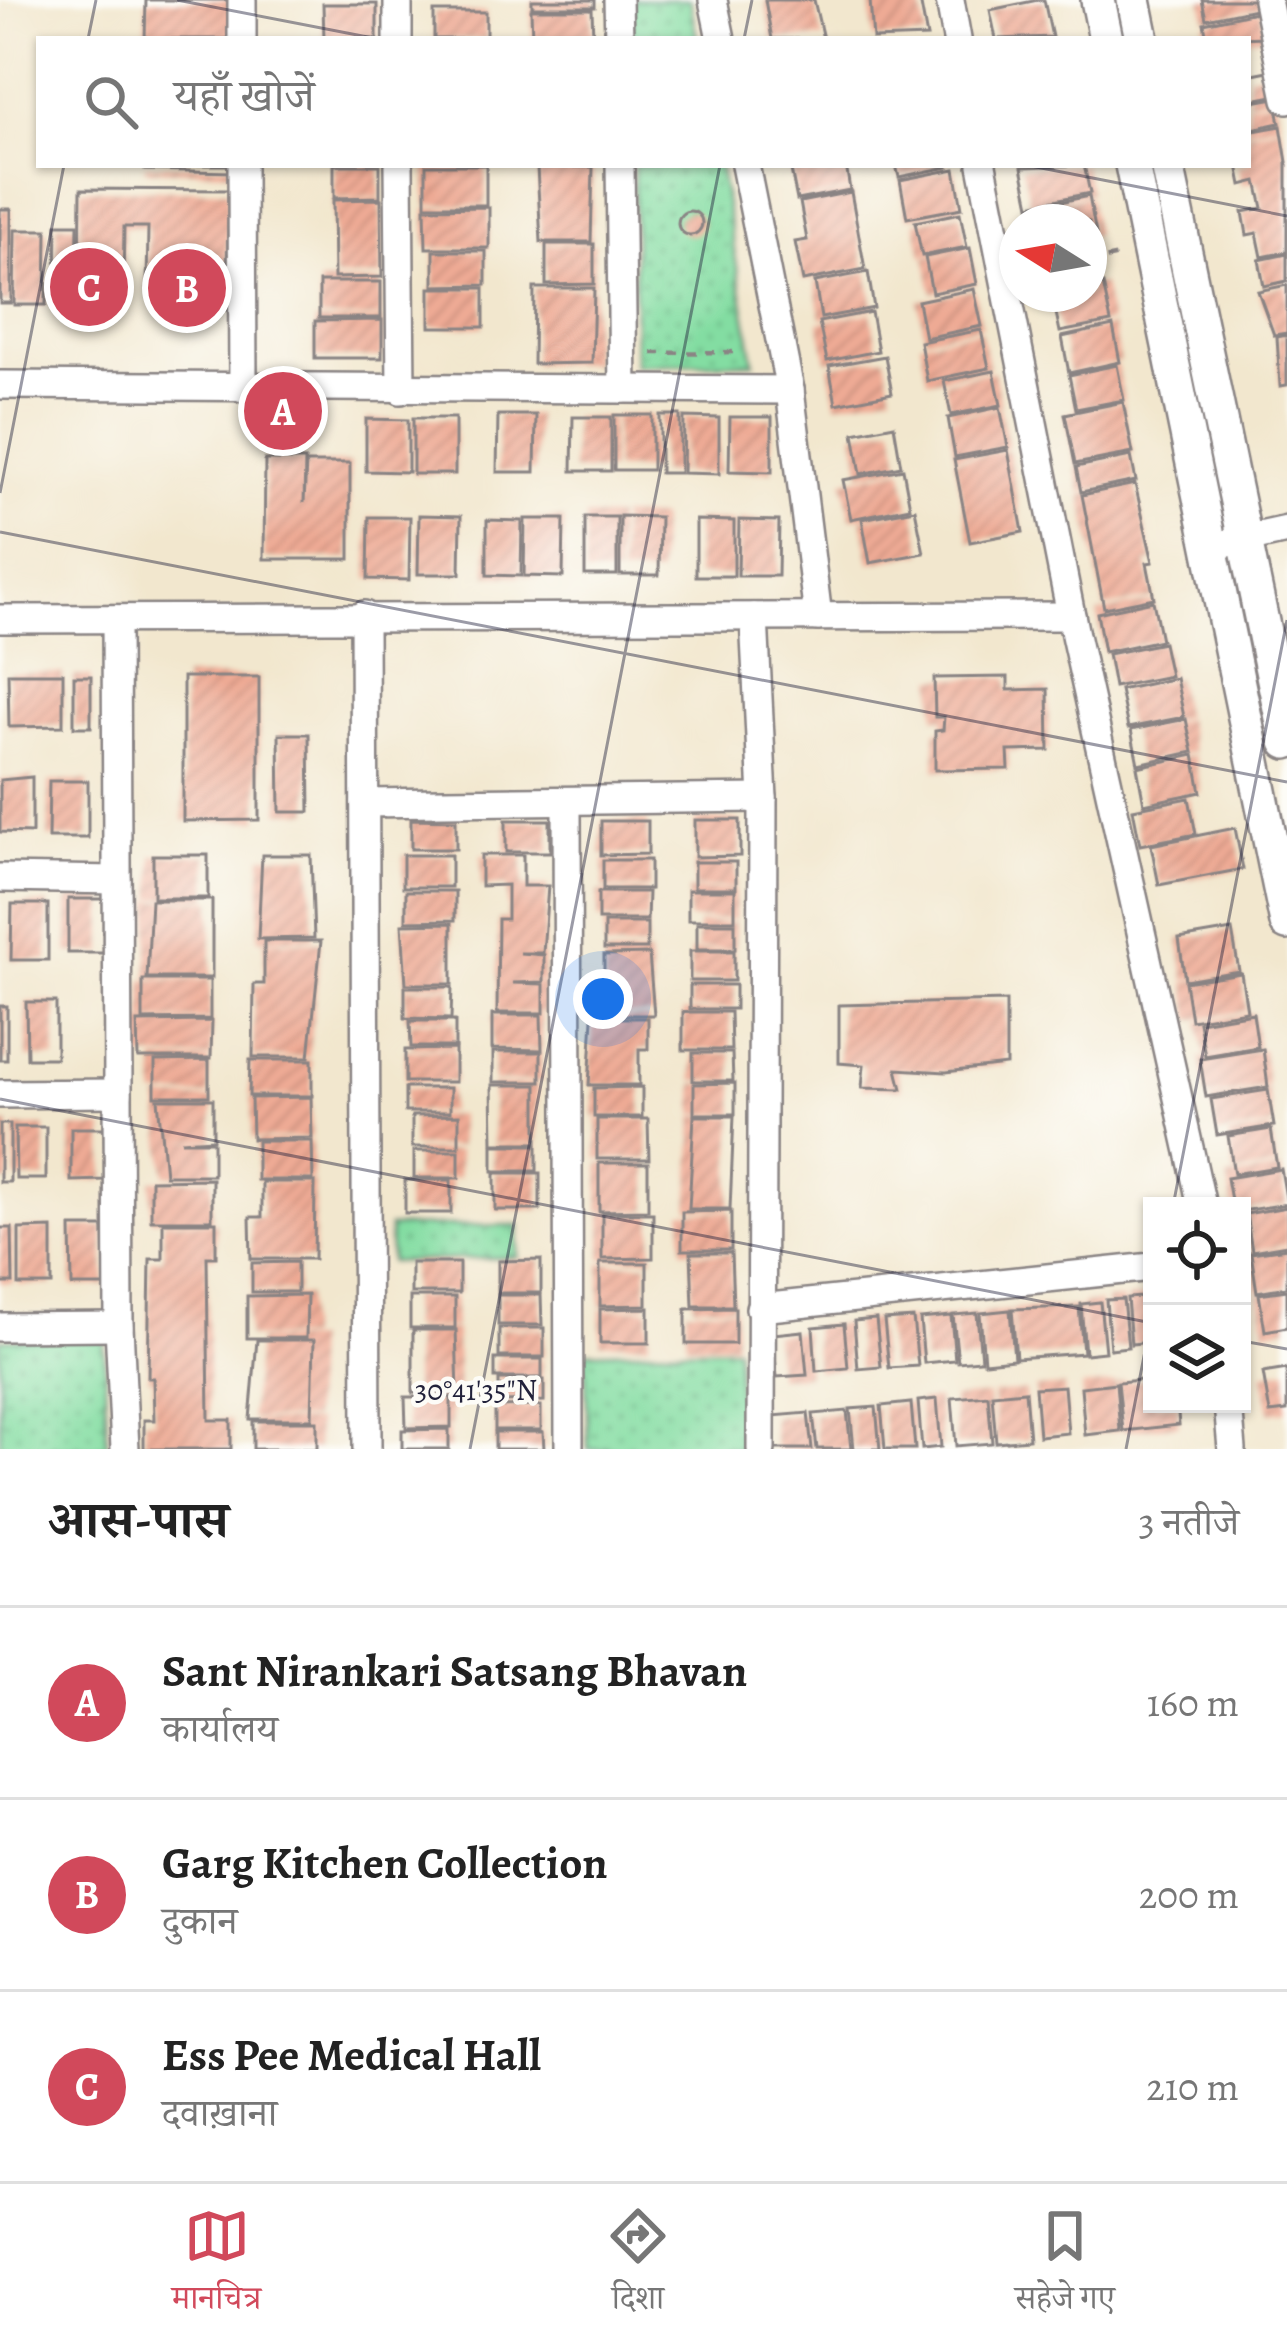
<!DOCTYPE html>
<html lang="hi">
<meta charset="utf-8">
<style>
body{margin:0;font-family:Alegreya,"Noto Serif Devanagari",serif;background:#f6f6f6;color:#222}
.controls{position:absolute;right:36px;bottom:36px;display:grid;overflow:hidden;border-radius:0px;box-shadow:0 3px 9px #0004}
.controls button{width:108px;height:108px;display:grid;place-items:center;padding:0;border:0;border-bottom:3px solid #e0e0e0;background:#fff;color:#222;font:60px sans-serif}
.compass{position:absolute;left:999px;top:204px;width:108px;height:108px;border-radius:50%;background:#fff;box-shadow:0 3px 9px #0004;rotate:281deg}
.you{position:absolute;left:603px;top:999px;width:42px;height:42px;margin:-30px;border:9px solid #fff;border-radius:50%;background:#1a73e8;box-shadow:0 0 0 18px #1a73e833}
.badge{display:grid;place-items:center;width:78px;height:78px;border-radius:50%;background:#d1495b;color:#fff;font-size:39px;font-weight:700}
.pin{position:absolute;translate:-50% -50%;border:6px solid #fff;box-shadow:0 3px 12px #0006}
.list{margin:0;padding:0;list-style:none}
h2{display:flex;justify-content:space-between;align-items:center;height:156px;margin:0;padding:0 48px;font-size:51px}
h2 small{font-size:39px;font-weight:400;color:#767676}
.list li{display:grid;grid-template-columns:78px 1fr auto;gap:36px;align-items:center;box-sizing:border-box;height:192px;padding:0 48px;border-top:3px solid #e0e0e0}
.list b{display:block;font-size:45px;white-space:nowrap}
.list p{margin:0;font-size:39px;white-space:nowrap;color:#767676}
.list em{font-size:39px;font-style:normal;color:#767676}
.icon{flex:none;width:66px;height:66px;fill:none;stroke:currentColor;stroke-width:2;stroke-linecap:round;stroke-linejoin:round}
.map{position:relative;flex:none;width:1287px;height:1449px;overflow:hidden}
.search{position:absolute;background:#fff;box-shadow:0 3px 9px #0004;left:36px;right:36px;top:36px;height:132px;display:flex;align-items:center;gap:30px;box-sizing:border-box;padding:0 42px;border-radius:0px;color:#767676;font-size:45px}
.sheet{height:732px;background:#fff}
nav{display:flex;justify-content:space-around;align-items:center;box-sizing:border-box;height:168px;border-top:3px solid #e0e0e0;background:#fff;font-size:33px;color:#767676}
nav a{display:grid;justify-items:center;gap:6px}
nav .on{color:#d1495b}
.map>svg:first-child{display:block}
</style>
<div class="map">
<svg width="1287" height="1449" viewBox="0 0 1287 1449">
<defs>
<pattern id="grass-dots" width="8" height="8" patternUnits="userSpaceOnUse" patternTransform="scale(3)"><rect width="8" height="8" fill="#83dda2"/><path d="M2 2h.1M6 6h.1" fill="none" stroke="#71bd8c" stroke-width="1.8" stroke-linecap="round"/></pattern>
<pattern id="building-hatch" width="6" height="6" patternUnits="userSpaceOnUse" patternTransform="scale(3)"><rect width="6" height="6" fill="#eeaa94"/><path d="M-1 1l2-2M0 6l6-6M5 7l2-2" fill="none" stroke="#cc9280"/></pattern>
</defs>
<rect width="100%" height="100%" fill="#fdfcf7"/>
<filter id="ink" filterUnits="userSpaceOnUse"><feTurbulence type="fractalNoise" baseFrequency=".00833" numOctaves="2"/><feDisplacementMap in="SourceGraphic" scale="24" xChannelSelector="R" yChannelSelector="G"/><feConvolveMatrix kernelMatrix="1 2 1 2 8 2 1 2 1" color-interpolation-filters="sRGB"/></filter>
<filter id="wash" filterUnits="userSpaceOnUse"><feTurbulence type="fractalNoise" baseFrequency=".004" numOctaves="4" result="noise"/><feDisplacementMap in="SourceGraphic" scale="48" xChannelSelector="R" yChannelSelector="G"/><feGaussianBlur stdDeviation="2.7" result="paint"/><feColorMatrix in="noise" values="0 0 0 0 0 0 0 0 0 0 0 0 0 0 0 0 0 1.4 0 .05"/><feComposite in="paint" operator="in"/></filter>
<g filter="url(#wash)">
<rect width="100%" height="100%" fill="#f2e7ce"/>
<!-- grass -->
<g fill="url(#grass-dots)" stroke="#52806e" stroke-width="3">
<polygon points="632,0 690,0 697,39 633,39"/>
<polygon points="634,165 719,165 754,362 635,365"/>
<polygon points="518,1225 518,1257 390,1262 389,1227"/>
<polygon points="0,1339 104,1339 107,1449 0,1449"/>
<polygon points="736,1347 740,1449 588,1449 585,1352"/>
</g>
<g id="blocks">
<!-- building -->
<g fill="url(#building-hatch)">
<polygon points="146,0 233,0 233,39 145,39"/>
<rect x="532" y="0" width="63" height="7"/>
<polygon points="765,0 814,0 823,39 772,39"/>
<polygon points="870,0 920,0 927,37 873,39"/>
<polygon points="1038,0 1044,0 1052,37 996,39 990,10"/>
<polygon points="1202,0 1258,0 1260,8 1206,19"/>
<polygon points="323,4 377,4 377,39 324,39"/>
<polygon points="531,9 592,9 593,39 532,39"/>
<polygon points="1260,11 1266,37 1207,39 1204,23"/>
<rect x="434" y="12" width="52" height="27"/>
<polygon points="1268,71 1273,96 1248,101 1248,75"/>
<polygon points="1275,98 1280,123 1248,130 1248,103"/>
<polygon points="1281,126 1287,162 1287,252 1262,257 1257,233 1247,235 1243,212 1263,208 1257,181 1242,185 1238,165 1248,165 1248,132"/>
<polygon points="145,165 233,165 233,172 145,170"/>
<polygon points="334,165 380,165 380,197 334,198"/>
<rect x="426" y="165" width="60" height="40"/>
<polygon points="790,165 846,165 850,190 797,200"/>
<polygon points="896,165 948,165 948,167 899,177"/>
<polygon points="1084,165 1090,193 1030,205 1022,167"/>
<polygon points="537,167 593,167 591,242 541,242"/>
<polygon points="955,169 962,208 907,218 900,180"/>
<polygon points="81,189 228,190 227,287 147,287 148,227 124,227 123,284 80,284"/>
<polygon points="851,192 865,269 803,281 795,242 807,240 800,202"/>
<polygon points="1089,196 1096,234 1089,236 1089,222 1034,222 1031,208"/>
<polygon points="381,199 382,277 334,278 333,200"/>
<polygon points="489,207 489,248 426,248 425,208"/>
<rect x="0" y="209" width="11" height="94"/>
<circle cx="690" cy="223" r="12"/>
<polygon points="960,213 967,247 922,256 915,222"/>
<polygon points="57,224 78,224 77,283 56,283"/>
<polygon points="15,230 47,230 46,305 14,305"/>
<polygon points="546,244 594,244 594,284 546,285"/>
<polygon points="970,248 977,284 932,293 925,257"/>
<polygon points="434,251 486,251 486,285 434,286"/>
<polygon points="1287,254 1287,281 1264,286 1259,260"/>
<polygon points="868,272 874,308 821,318 815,282"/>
<rect x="319" y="282" width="62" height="36"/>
<polygon points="1103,284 1111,322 1060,332 1052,294 1089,294 1089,286"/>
<polygon points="1287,285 1287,333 1274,335 1258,291"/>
<rect x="430" y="288" width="54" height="39"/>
<polygon points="534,288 594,288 592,363 533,364"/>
<polygon points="974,289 982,326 925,338 918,301"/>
<polygon points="871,312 878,351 827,361 819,322"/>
<polygon points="382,320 382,358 315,358 315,321"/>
<polygon points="1113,326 1120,362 1069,373 1062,337"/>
<polygon points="981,330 989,368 927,381 920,342"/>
<polygon points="1287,335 1287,385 1280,386 1277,337"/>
<polygon points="885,356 892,393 836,404 829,366"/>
<polygon points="1117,365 1124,400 1076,409 1069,375"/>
<polygon points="994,371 1001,405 951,415 944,381"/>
<polygon points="1123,402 1133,453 1075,464 1065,414"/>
<polygon points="1000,407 1008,447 955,457 948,418"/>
<polygon points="498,415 536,415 535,472 497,472"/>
<rect x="614" y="415" width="38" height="55"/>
<rect x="660" y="415" width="20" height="58"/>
<polygon points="573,417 611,417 611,471 572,471"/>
<polygon points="684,417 719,418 719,474 683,473"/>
<polygon points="730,417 772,417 772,472 729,471"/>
<rect x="413" y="418" width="42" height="56"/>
<polygon points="366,419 408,420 408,472 366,471"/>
<polygon points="894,425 901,466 861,474 854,433"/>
<polygon points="1008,450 1023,532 970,542 954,460"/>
<polygon points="1131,456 1136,481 1081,492 1076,467"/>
<polygon points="265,460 305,460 304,503 306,463 350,463 350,559 264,559"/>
<polygon points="903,469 910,507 851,519 843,480"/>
<polygon points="1135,484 1153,562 1147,563 1154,598 1104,608 1082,495"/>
<polygon points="915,509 924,553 870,563 862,519"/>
<polygon points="419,515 461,516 460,574 418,574"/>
<polygon points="620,516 660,517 659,575 620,575"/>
<polygon points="369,517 410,517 409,580 368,579"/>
<rect x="585" y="517" width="32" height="58"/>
<polygon points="525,519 564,519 563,577 524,576"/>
<polygon points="487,520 522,521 521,576 487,575"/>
<polygon points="696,520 734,521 734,576 696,576"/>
<polygon points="739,520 779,521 778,576 738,576"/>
<polygon points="1153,601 1161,640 1104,652 1097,613"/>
<polygon points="1163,643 1170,676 1114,687 1108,654"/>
<polygon points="8,673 63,673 63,726 9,727"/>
<rect x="74" y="676" width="17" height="51"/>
<polygon points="183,677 259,677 259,820 183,821"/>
<polygon points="1008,677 1008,690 1048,689 1049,750 1008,751 1009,769 935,770 935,731 943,730 944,717 935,717 934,678"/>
<polygon points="1176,678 1184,717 1128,728 1120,690"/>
<polygon points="1186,719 1193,752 1138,764 1131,730"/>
<polygon points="279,734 309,734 310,812 280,812"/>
<polygon points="1194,755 1201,792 1144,804 1137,767"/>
<polygon points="32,777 32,833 0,832 0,780"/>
<polygon points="49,781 88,781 88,838 48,838"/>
<polygon points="1189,798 1196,834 1140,845 1133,809"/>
<polygon points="411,819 456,820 456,849 411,849"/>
<rect x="506" y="820" width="44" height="32"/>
<polygon points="695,820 740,820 740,856 695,857"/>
<polygon points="601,821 648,821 648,854 601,855"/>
<polygon points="1235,828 1243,869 1159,885 1151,845"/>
<rect x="153" y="855" width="55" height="43"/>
<polygon points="262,855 311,855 314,938 258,939"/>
<rect x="403" y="855" width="48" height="32"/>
<polygon points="481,855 523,855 523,886 548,886 543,953 520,953 544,955 544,982 513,983 544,984 544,1013 497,1013 498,919 507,919 507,885 481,886"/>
<rect x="603" y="860" width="47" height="29"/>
<rect x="694" y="862" width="42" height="26"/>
<rect x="688" y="890" width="47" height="30"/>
<polygon points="406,891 455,891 455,920 406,921"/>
<polygon points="598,892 648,892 647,920 598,920"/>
<rect x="68" y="899" width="36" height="54"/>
<polygon points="151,900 212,900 212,978 147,978"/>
<polygon points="12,904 48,904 48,960 11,960"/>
<polygon points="452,923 452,984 406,984 402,924"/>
<rect x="604" y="923" width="43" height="26"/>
<rect x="697" y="923" width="38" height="26"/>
<polygon points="1232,930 1239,971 1185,980 1179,939"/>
<polygon points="264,941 321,941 309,1057 253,1057 254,984 264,984"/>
<rect x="690" y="951" width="44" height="30"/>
<polygon points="649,954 654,1015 595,1015 595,988 604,988 604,955"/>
<polygon points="1241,973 1247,1011 1191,1020 1185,982"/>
<polygon points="143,980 210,980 210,1019 143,1020"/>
<rect x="690" y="985" width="45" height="24"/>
<polygon points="405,987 452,987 451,1019 405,1018"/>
<polygon points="1006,1001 1006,1065 946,1072 897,1069 902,1089 862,1088 864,1065 839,1063 839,1005"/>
<polygon points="26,1002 56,1002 56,1058 27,1058"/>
<rect x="0" y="1006" width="7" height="54"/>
<polygon points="683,1012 730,1012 731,1050 683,1050"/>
<polygon points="1253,1013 1258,1047 1205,1056 1199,1022"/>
<polygon points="492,1015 541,1015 542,1050 492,1049"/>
<polygon points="593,1018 648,1018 648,1049 639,1049 639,1085 589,1085"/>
<polygon points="212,1021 211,1058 138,1058 137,1022"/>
<polygon points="410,1021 455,1021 455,1047 411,1047"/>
<polygon points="455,1049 455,1082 405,1082 405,1050"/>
<polygon points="1263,1049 1268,1087 1206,1097 1200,1059"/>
<rect x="493" y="1052" width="48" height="30"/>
<polygon points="693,1053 732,1053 733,1081 693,1081"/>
<polygon points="209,1060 209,1096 155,1096 155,1061"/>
<polygon points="250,1060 312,1060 312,1096 249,1096"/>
<polygon points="735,1083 735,1114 694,1114 694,1084"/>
<polygon points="492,1085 537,1085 537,1143 493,1143"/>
<polygon points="642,1087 642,1117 594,1117 594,1088"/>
<rect x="405" y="1088" width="45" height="24"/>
<polygon points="1268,1090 1274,1126 1217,1135 1211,1099"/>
<polygon points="311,1097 312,1138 252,1139 251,1098"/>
<polygon points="158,1099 213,1099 213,1139 181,1141 213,1141 213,1175 165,1175"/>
<polygon points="459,1115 459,1147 412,1147 412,1116"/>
<polygon points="694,1116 734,1116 730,1209 689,1209"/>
<polygon points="597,1119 648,1119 649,1159 597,1159"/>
<rect x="0" y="1124" width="10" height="58"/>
<polygon points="15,1127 46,1127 46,1179 16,1179"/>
<polygon points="71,1128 104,1128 105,1180 71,1181"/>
<polygon points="1271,1129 1277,1167 1234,1174 1228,1136"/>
<polygon points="257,1141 312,1141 313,1180 257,1180"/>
<rect x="493" y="1145" width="44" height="26"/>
<rect x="414" y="1151" width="45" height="27"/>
<polygon points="599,1163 648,1163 648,1210 599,1211"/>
<polygon points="1281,1169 1287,1204 1242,1211 1242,1206 1232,1206 1227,1178"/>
<rect x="495" y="1173" width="45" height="37"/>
<polygon points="212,1179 212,1220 151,1220 151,1180"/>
<rect x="405" y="1180" width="46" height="33"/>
<polygon points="262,1182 315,1182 314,1259 251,1259 250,1217 262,1217"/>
<polygon points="1287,1207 1287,1245 1252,1251 1246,1214"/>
<polygon points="731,1211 731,1250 682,1250 682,1212"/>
<polygon points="602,1213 653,1213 653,1258 602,1259"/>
<polygon points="163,1222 216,1222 216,1257 207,1257 209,1420 231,1420 231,1449 144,1449 144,1420 154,1420 153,1378 148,1378 150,1259 163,1259"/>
<polygon points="71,1227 104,1227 105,1286 72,1286"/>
<polygon points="0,1228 12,1228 13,1283 0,1283"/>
<polygon points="52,1228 52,1285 19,1285 19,1229"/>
<polygon points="1287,1248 1287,1287 1257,1292 1251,1253"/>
<polygon points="691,1253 731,1253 733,1306 693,1306"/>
<polygon points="541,1260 541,1293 498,1293 498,1261"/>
<polygon points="297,1262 297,1292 252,1292 252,1263"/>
<rect x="411" y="1263" width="48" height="30"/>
<polygon points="600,1263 647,1263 647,1305 600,1306"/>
<polygon points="1287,1290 1287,1327 1265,1331 1259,1294"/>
<polygon points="307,1295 306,1338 247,1338 247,1296"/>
<polygon points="498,1295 541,1295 542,1325 498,1325"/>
<polygon points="1152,1296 1152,1342 1131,1344 1127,1298"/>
<rect x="410" y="1297" width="45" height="31"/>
<polygon points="1123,1299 1128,1347 1110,1349 1106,1300"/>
<polygon points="1100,1302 1105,1352 1085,1354 1081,1304"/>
<polygon points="1079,1307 1083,1353 1016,1358 1012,1309"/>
<polygon points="649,1308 649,1343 600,1343 600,1309"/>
<polygon points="735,1308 735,1344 686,1344 686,1309"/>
<polygon points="1010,1310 1014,1359 984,1362 980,1313"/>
<polygon points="977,1313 981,1360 958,1362 953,1315"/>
<polygon points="951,1316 955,1360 924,1363 920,1319"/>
<polygon points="913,1318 918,1366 889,1368 884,1320"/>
<polygon points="876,1319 881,1367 858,1369 854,1321"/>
<polygon points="844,1324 848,1368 816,1371 813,1327"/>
<rect x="499" y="1328" width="45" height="29"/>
<polygon points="413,1330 456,1330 458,1393 413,1393"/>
<polygon points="803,1331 807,1375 777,1377 773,1334"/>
<polygon points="257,1340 314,1340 312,1419 250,1419"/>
<rect x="495" y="1359" width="47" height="19"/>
<polygon points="1287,1369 1287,1411 1270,1413 1263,1373"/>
<polygon points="1152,1379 1152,1404 1177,1404 1179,1425 1123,1431 1118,1382"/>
<polygon points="499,1380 544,1380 544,1401 499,1402"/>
<polygon points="1116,1383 1120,1431 1085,1435 1081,1387"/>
<polygon points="1064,1386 1068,1433 1039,1436 1035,1388"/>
<polygon points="1025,1391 1029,1439 996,1442 992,1394"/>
<polygon points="988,1395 992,1443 956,1446 952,1398"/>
<polygon points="405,1397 451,1397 451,1427 406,1428"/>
<polygon points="937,1399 941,1447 922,1449 918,1401"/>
<polygon points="911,1403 915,1449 885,1449 881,1406"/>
<polygon points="541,1406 541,1430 495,1430 495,1407"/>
<polygon points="876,1407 880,1449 854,1449 850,1409"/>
<polygon points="847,1411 851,1449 817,1449 813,1414"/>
<polygon points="808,1413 812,1449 775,1449 772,1416"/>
<rect x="253" y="1421" width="64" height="28"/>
<polygon points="449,1429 449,1449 402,1449 402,1430"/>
<polygon points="495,1432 543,1432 544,1449 495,1449"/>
</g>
</g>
</g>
<g filter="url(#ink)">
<use href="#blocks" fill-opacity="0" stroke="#8a8484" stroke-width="3"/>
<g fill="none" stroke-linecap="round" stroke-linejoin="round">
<defs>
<g id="minor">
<polyline points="242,0 242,39"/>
<polyline points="398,0 398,39"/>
<polyline points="618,0 619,39"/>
<polyline points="713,0 721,39"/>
<polyline points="950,0 957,39"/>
<polyline points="1267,0 1287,99"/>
<polyline points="242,165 243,388"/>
<polyline points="399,165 401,390"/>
<polyline points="620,165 623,389"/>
<polyline points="745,165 790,390 818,617"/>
<polyline points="982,165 1075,635 1202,1206"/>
<polyline points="0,385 790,390"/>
<polyline points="1210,547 1287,530"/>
<polyline points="364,615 367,1449"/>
<polyline points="754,617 763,798 761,1449"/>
<polyline points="0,619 1071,616"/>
<polyline points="116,619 119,1326 125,1449"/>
<polyline points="365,803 763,798"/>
<polyline points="567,803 569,1449"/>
<polyline points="0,878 117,880"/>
<polyline points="0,1094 118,1093"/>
<polyline points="760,1308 1152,1267"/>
<polyline points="0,1327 119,1326"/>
<polyline points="1228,1404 1232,1449"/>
</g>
<g id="tertiary">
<polyline points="1098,0 1106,39"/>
<polyline points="1134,0 1142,39"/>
<polyline points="1132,165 1287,923"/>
<polyline points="1167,165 1287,742"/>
</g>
</defs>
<!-- minor casing -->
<use href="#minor" stroke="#8a8484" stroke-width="32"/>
<!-- tertiary casing -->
<use href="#tertiary" stroke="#8a8484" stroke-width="38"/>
<!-- path -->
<g stroke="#8a8484" stroke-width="4.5" stroke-dasharray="9 9" stroke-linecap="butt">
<polyline points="1089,262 1119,256"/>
<polyline points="652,353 736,352"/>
</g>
<!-- minor -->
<use href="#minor" stroke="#fff" stroke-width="27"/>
<!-- tertiary -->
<use href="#tertiary" stroke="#fff" stroke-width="33"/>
</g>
</g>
<!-- ticks -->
<path fill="none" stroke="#22223b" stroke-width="3" stroke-opacity="0.45" d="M 177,0 L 378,39M 88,39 L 96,0M 744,39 L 752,0M 1026,165 L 1287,216M 0,493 L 64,165M 0,532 L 1287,782M 0,1099 L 1152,1323M 1173,1206 L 1287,620M 1242,1341 L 1287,1349M 470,1449 L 720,165M 1126,1449 L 1152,1315"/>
<g font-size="30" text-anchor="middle" fill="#22223b" stroke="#fdfcf7" stroke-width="9" stroke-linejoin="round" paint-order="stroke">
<text x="476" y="1400">30°41'35"N</text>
</g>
</svg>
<div class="controls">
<button><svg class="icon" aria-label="locate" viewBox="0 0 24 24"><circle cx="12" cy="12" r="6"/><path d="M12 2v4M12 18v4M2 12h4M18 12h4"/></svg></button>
<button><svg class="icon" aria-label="layers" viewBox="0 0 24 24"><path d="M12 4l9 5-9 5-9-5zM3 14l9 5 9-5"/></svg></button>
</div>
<svg class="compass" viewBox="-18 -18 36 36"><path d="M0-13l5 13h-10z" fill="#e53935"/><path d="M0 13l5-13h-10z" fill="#767676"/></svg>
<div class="you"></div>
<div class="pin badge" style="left:283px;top:411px">A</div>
<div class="pin badge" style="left:187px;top:288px">B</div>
<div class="pin badge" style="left:89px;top:287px">C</div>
<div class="search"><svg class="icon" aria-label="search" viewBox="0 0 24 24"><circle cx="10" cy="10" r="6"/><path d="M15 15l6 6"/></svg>यहाँ खोजें</div>
</div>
<section class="sheet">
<h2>आस-पास<small>3 नतीजे</small></h2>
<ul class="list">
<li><span class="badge">A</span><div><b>Sant Nirankari Satsang Bhavan</b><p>कार्यालय</p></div><em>160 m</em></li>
<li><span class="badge">B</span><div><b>Garg Kitchen Collection</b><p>दुकान</p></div><em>200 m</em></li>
<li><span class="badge">C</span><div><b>Ess Pee Medical Hall</b><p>दवाख़ाना</p></div><em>210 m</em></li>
</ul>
</section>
<nav>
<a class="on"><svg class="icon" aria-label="map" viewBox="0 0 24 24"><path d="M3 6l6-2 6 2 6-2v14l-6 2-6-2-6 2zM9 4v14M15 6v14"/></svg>मानचित्र</a>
<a><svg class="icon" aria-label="directions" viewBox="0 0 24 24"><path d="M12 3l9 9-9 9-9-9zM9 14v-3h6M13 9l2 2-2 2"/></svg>दिशा</a>
<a><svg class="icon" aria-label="saved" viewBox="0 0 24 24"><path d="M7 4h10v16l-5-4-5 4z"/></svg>सहेजे गए</a>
</nav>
